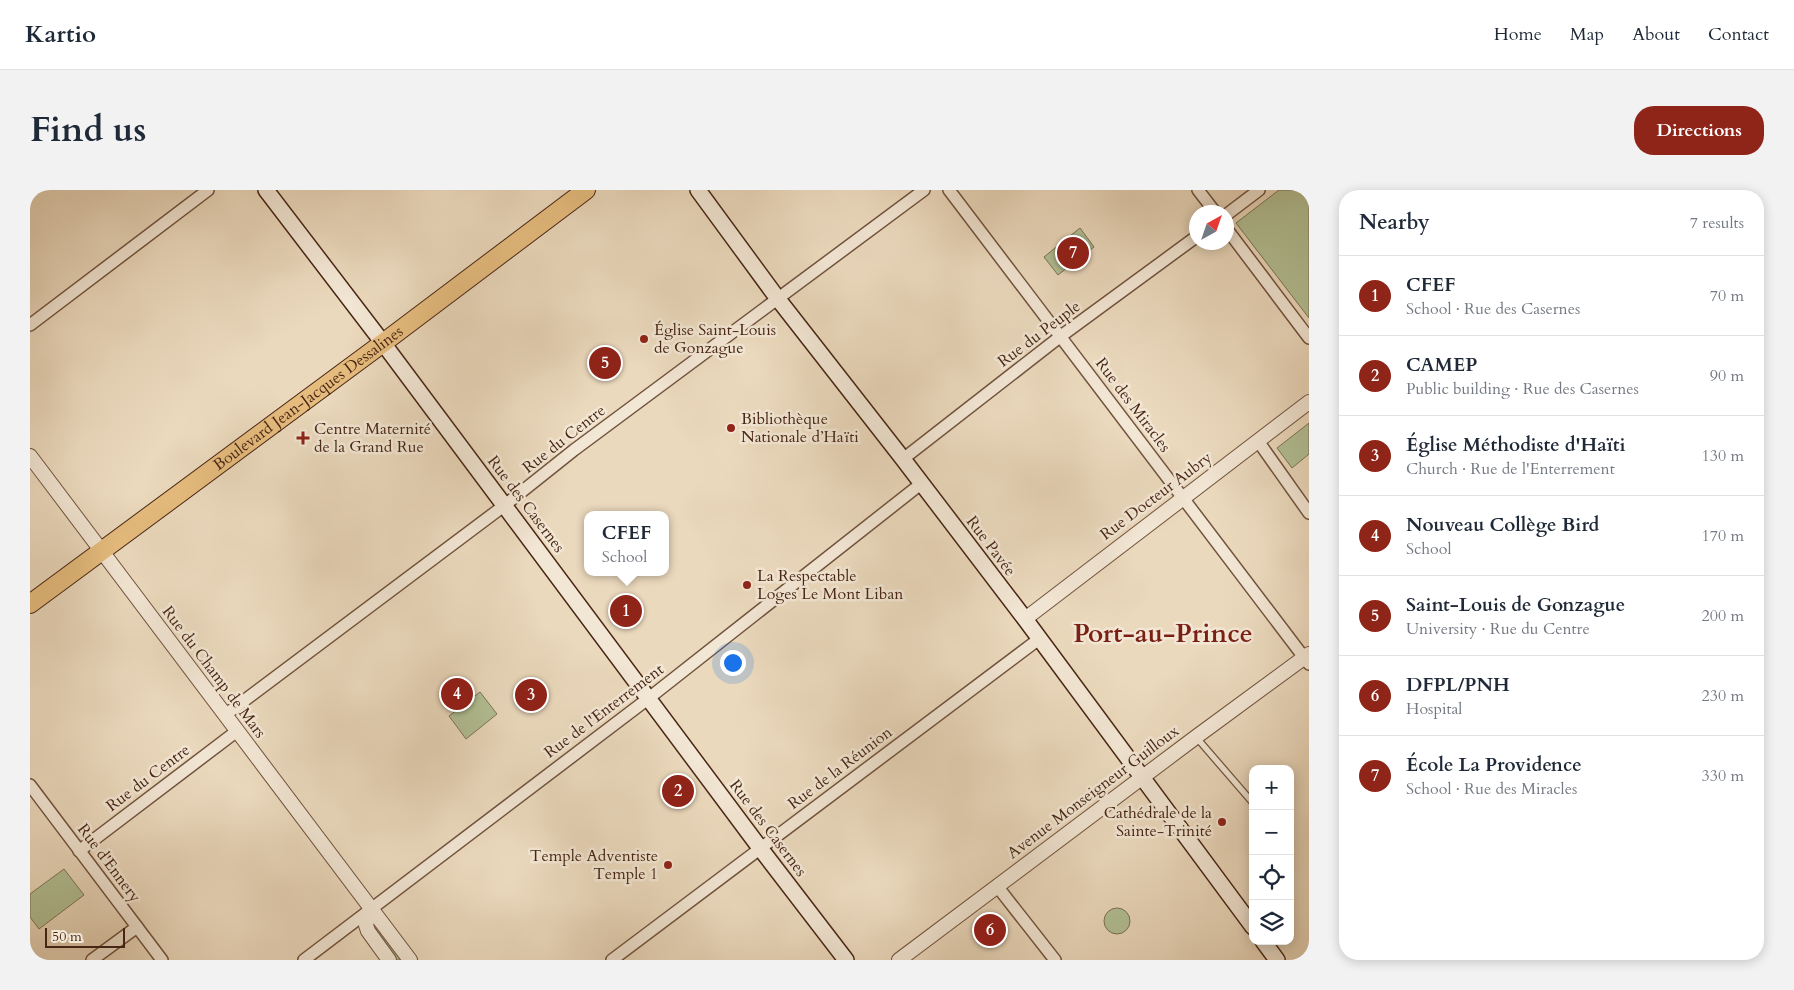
<!DOCTYPE html>
<meta charset="utf-8">
<style>
body{margin:0;font-family:Cardo,serif;background:#f2f2f3;color:#1f2937}
.controls{position:absolute;right:15px;bottom:15px;display:grid;overflow:hidden;border-radius:10px;box-shadow:0 2px 12px #0003}
.controls button{width:45px;height:45px;display:grid;place-items:center;padding:0;border:0;border-bottom:1px solid #e0e1e3;background:#fff;color:#1f2937;font:25px sans-serif}
.compass{position:absolute;left:1159px;top:15px;width:45px;height:45px;border-radius:50%;background:#fff;box-shadow:0 2px 12px #0003;rotate:40deg}
.scale{position:absolute;left:15px;bottom:12px;width:80px;box-sizing:border-box;padding-left:5px;border:2px solid #482614;border-top:0;font-size:14px;line-height:18px;white-space:nowrap;color:#482614;-webkit-text-stroke:4px #f2e6d4;paint-order:stroke}
.you{position:absolute;left:702px;top:472px;width:18px;height:18px;margin:-12px;border:4px solid #fff;border-radius:50%;background:#1a73e8;box-shadow:0 0 0 8px #1a73e833}
.badge{display:grid;place-items:center;width:32px;height:32px;border-radius:50%;background:#8f2418;color:#fff;font-size:16px;font-weight:700}
.pin{position:absolute;translate:-50% -50%;border:2px solid #fff;box-shadow:0 1px 5px #0006}
.popup{position:absolute;left:554px;top:321px;width:85px;height:65px;box-sizing:border-box;display:grid;place-content:center;border-radius:10px;background:#fff;filter:drop-shadow(0 1px 4px #0005);font-size:16px;white-space:nowrap;color:#747a83}
.popup b{font-size:19px;color:#1f2937}
.popup::after{content:'';position:absolute;left:50%;top:100%;margin-left:-10px;border:10px solid transparent;border-top-color:#fff}
.list{margin:0;padding:0;list-style:none}
h2{display:flex;justify-content:space-between;align-items:center;height:65px;margin:0;padding:0 20px;font-size:21px}
h2 small{font-size:16px;font-weight:400;color:#747a83}
.list li{display:grid;grid-template-columns:32px 1fr auto;gap:15px;align-items:center;box-sizing:border-box;height:80px;padding:0 20px;border-top:1px solid #e0e1e3}
.list b{display:block;font-size:19px;white-space:nowrap}
.list p{margin:0;font-size:16px;white-space:nowrap;color:#747a83}
.list em{font-size:16px;font-style:normal;color:#747a83}
.icon{flex:none;width:28px;height:28px;fill:none;stroke:currentColor;stroke-width:2;stroke-linecap:round;stroke-linejoin:round}
.map{position:relative;flex:none;width:1279px;height:770px;overflow:hidden;border-radius:20px}
header{display:flex;align-items:center;gap:30px;box-sizing:border-box;height:70px;padding:0 25px;background:#fff;border-bottom:1px solid #e0e1e3}
header strong{font-size:24px}
nav{display:flex;gap:28px;margin-inline-start:auto;font-size:18px}
.intro{display:flex;align-items:center;justify-content:space-between;box-sizing:border-box;height:120px;padding:0 30px}
h1{margin:0;font-size:35px}
.button{padding:12px 22px;border-radius:20px;background:#8f2418;color:#fff;font-size:18px;font-weight:700}
main{display:flex;gap:30px;padding:0 30px}
aside{flex:1;background:#fff;border-radius:20px;box-shadow:0 2px 12px #0003}
.map>svg:first-child{display:block}
</style>
<header>
<strong>Kartio</strong>
<nav><a>Home</a><a>Map</a><a>About</a><a>Contact</a></nav>
</header>
<div class="intro"><h1>Find us</h1><a class="button">Directions</a></div>
<main>
<div class="map">
<svg width="1279" height="770" viewBox="0 0 1279 770">
<rect width="100%" height="100%" fill="#ebd9bd"/>
<filter id="stains"><feTurbulence type="fractalNoise" baseFrequency=".004" numOctaves="4"/><feColorMatrix values="0 0 0 0 .2 0 0 0 0 .09 0 0 0 0 .02 0 0 0 .5 -.17"/></filter>
<radialGradient id="worn" r=".72"><stop offset=".6" stop-color="#630" stop-opacity="0"/><stop offset="1" stop-color="#630" stop-opacity=".3"/></radialGradient>
<!-- green -->
<g fill="#b2c095" stroke="#7d7354">
<polygon points="1249,0 1279,0 1279,128 1206,33"/>
<polygon points="1050,38 1064,57 1028,85 1014,67"/>
<polygon points="1279,233 1279,264 1262,278 1247,258"/>
<polygon points="450,502 467,524 436,549 419,526"/>
<polygon points="34,679 54,705 9,739 0,727 0,704"/>
<circle cx="1087" cy="731" r="13"/>
<polygon points="346,735 373,770 366,770 344,740 343,737"/>
</g>
<g fill="none" stroke-linecap="round" stroke-linejoin="round">
<defs>
<polyline id="service" points="1166,547 1223,613"/>
<g id="minor">
<polyline points="919,0 1279,474"/>
<polyline points="1168,0 1185,22"/>
<polyline points="1196,25 1229,0"/>
<polyline points="1196,38 1279,148"/>
<polyline points="0,135 178,0"/>
<polyline points="1228,251 1279,323"/>
<polyline points="873,269 1031,146 1166,47"/>
<polyline points="195,525 475,315 544,260 894,0"/>
<polyline points="0,595 132,770"/>
<polyline points="49,661 207,541"/>
<polyline points="967,696 1025,770"/>
<polyline points="62,770 107,737"/>
<polyline points="274,770 619,508 892,293"/>
<polyline points="582,770 1009,449"/>
</g>
<g id="tertiary">
<polyline points="0,266 380,770"/>
<polyline points="995,429 1279,212"/>
<polyline points="340,719 336,735 338,741 359,770"/>
<polyline points="869,770 1166,547 1279,464"/>
</g>
<g id="secondary">
<polyline points="236,0 353,153 730,658 816,770"/>
<polyline points="668,0 748,109 873,269 995,429 1223,737"/>
<polyline points="1233,751 1247,770"/>
</g>
<g id="primary">
<path id="s1" d="M 0,414 L 353,153 L 556,0"/>
</g>
</defs>
<!-- service casing -->
<use href="#service" stroke="#71533e" stroke-width="8"/>
<!-- minor casing -->
<use href="#minor" stroke="#71533e" stroke-width="14"/>
<!-- tertiary casing -->
<use href="#tertiary" stroke="#71533e" stroke-width="16"/>
<!-- secondary casing -->
<use href="#secondary" stroke="#482614" stroke-width="18"/>
<!-- primary casing -->
<use href="#primary" stroke="#482614" stroke-width="20"/>
<!-- service -->
<use href="#service" stroke="#f2e6d4" stroke-width="5.5"/>
<!-- minor -->
<use href="#minor" stroke="#f2e6d4" stroke-width="11"/>
<!-- tertiary -->
<use href="#tertiary" stroke="#f2e6d4" stroke-width="14"/>
<!-- secondary -->
<use href="#secondary" stroke="#f2e6d4" stroke-width="15"/>
<!-- primary -->
<use href="#primary" stroke="#e6bc7e" stroke-width="18"/>
</g>
<!-- markers -->
<g fill="#8f2418" stroke="#f2e6d4" stroke-width="2">
<circle cx="614" cy="149" r="5"/>
<circle cx="701" cy="238" r="5"/>
<path d="M270.5 240.5h5v5h5v5h-5v5h-5v-5h-5v-5h5z"/>
<circle cx="717" cy="395" r="5"/>
<circle cx="1192" cy="632" r="5"/>
<circle cx="638" cy="675" r="5"/>
</g>
<g text-anchor="middle" dominant-baseline="central" stroke-width="5" stroke-linejoin="round" paint-order="stroke">
<!-- poi labels -->
<g font-size="16" fill="#482614" stroke="#f2e6d4" text-anchor="start">
<text x="624" y="140">Église Saint-Louis<tspan x="624" dy="18">de Gonzague</tspan></text>
<text x="711" y="229">Bibliothèque<tspan x="711" dy="18">Nationale d’Haïti</tspan></text>
<text x="284" y="239">Centre Maternité<tspan x="284" dy="18">de la Grand Rue</tspan></text>
<text x="727" y="386">La Respectable<tspan x="727" dy="18">Loges Le Mont Liban</tspan></text>
<text x="1182" y="623" text-anchor="end">Cathédrale de la<tspan x="1182" dy="18">Sainte-Trinité</tspan></text>
<text x="628" y="666" text-anchor="end">Temple Adventiste<tspan x="628" dy="18">Temple 1</tspan></text>
</g>
<!-- street labels -->
<g font-size="16" fill="#482614" stroke="#f2e6d4">
<text transform="translate(1009 144) rotate(-37)">Rue du Peuple</text>
<text stroke="none"><textPath href="#s1" startOffset="346">Boulevard Jean-Jacques Dessalines</textPath></text>
<text transform="translate(1103 215) rotate(53)">Rue des Miracles</text>
<text transform="translate(534 249) rotate(-38)">Rue du Centre</text>
<text transform="translate(1126 306) rotate(-37)">Rue Docteur Aubry</text>
<text transform="translate(496 314) rotate(53)">Rue des Casernes</text>
<text transform="translate(961 356) rotate(53)">Rue Pavée</text>
<text transform="translate(184 482) rotate(53)">Rue du Champ de Mars</text>
<text transform="translate(574 521) rotate(-37)">Rue de l'Enterrement</text>
<text transform="translate(810 578) rotate(-37)">Rue de la Réunion</text>
<text transform="translate(118 588) rotate(-37)">Rue du Centre</text>
<text transform="translate(1063 602) rotate(-37)">Avenue Monseigneur Guilloux</text>
<text transform="translate(738 638) rotate(53)">Rue des Casernes</text>
<text transform="translate(79 673) rotate(53)">Rue d'Ennery</text>
</g>
<!-- town labels -->
<g font-size="26" font-weight="bold" fill="#7a1f14" stroke="#f2e6d4">
<text x="1133" y="443">Port-au-Prince</text>
</g>
</g>
<rect width="100%" height="100%" filter="url(#stains)"/>
<rect width="100%" height="100%" fill="url(#worn)"/>
</svg>
<div class="controls">
<button>+</button>
<button>−</button>
<button><svg class="icon" aria-label="locate" viewBox="0 0 24 24"><circle cx="12" cy="12" r="6"/><path d="M12 2v4M12 18v4M2 12h4M18 12h4"/></svg></button>
<button><svg class="icon" aria-label="layers" viewBox="0 0 24 24"><path d="M12 4l9 5-9 5-9-5zM3 14l9 5 9-5"/></svg></button>
</div>
<svg class="compass" viewBox="-18 -18 36 36"><path d="M0-13l5 13h-10z" fill="#e53935"/><path d="M0 13l5-13h-10z" fill="#747a83"/></svg>
<div class="scale">50 m</div>
<div class="you"></div>
<div class="pin badge" style="left:596px;top:421px">1</div>
<div class="popup"><b>CFEF</b>School</div>
<div class="pin badge" style="left:648px;top:601px">2</div>
<div class="pin badge" style="left:501px;top:505px">3</div>
<div class="pin badge" style="left:427px;top:504px">4</div>
<div class="pin badge" style="left:575px;top:173px">5</div>
<div class="pin badge" style="left:960px;top:740px">6</div>
<div class="pin badge" style="left:1043px;top:63px">7</div>
</div>
<aside>
<h2>Nearby<small>7 results</small></h2>
<ul class="list">
<li><span class="badge">1</span><div><b>CFEF</b><p>School · Rue des Casernes</p></div><em>70 m</em></li>
<li><span class="badge">2</span><div><b>CAMEP</b><p>Public building · Rue des Casernes</p></div><em>90 m</em></li>
<li><span class="badge">3</span><div><b>Église Méthodiste d'Haïti</b><p>Church · Rue de l'Enterrement</p></div><em>130 m</em></li>
<li><span class="badge">4</span><div><b>Nouveau Collège Bird</b><p>School</p></div><em>170 m</em></li>
<li><span class="badge">5</span><div><b>Saint-Louis de Gonzague</b><p>University · Rue du Centre</p></div><em>200 m</em></li>
<li><span class="badge">6</span><div><b>DFPL/PNH</b><p>Hospital</p></div><em>230 m</em></li>
<li><span class="badge">7</span><div><b>École La Providence</b><p>School · Rue des Miracles</p></div><em>330 m</em></li>
</ul>
</aside>
</main>
